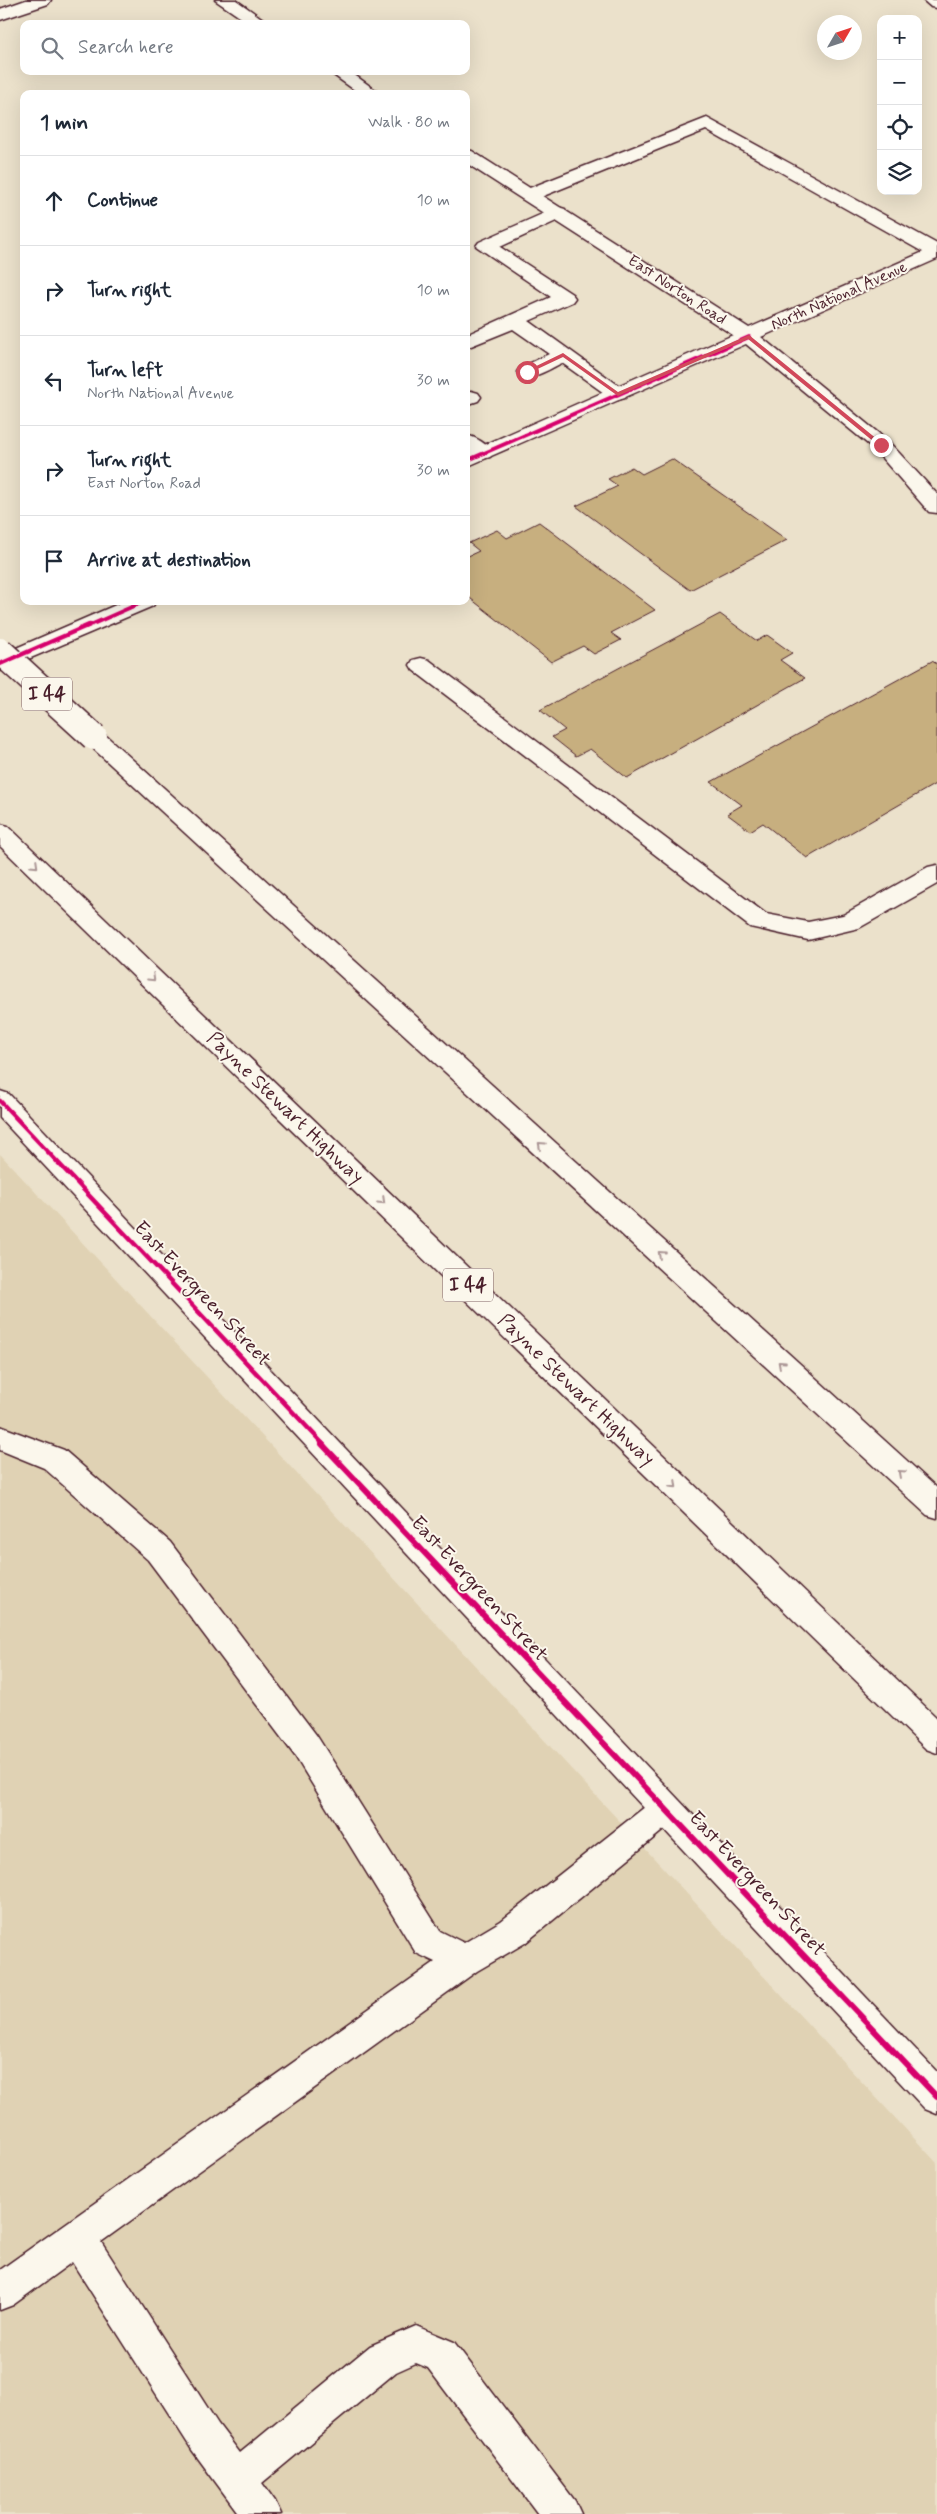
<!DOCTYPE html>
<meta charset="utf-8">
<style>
body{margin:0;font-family:Mynerve,sans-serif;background:#f2f2f3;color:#1f2937}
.controls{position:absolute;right:15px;top:15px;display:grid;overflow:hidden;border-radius:10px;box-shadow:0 5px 20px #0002}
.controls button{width:45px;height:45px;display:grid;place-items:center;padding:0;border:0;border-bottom:1px solid #e0e1e3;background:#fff;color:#1f2937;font:25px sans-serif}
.compass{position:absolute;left:817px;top:15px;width:45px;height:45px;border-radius:50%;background:#fff;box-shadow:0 5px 20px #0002;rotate:51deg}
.stop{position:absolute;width:15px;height:15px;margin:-11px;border:4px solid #d1495b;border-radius:50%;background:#fff}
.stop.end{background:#d1495b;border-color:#fff;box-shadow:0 1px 5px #0008}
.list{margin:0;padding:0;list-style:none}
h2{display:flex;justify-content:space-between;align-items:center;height:65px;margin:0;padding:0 20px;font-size:21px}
h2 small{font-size:16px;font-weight:400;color:#747a83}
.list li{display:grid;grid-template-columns:32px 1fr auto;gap:15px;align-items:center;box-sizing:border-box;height:90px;padding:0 20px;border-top:1px solid #e0e1e3}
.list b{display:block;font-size:19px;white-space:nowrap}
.list p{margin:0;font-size:16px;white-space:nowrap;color:#747a83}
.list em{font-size:16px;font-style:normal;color:#747a83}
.icon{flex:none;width:28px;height:28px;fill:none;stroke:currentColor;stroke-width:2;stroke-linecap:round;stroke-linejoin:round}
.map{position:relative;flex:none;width:937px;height:2514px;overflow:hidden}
.search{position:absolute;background:#fff;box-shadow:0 5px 20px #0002;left:20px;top:20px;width:450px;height:55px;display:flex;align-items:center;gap:12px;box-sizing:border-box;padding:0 18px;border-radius:10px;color:#747a83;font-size:19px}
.panel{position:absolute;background:#fff;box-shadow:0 5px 20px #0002;left:20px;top:90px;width:450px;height:515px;border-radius:10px}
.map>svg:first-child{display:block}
</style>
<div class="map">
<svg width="937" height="2514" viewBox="0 0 937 2514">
<rect width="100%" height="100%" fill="#ebe1cb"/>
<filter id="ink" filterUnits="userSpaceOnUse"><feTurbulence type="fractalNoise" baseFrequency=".02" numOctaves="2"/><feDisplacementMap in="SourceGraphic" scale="10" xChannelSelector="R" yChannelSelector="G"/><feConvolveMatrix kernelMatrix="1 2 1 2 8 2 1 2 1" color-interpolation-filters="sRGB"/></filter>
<g filter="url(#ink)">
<!-- built -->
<polygon fill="#e0d2b4" points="0,1154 937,2163 937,2514 0,2514"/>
<!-- building -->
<g fill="#c7af7f" stroke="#4a1f2b">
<polygon points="672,459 787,540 690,590 576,506 618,486 608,479 632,467 642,474"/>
<polygon points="539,522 655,610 611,633 621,640 594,654 583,646 551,662 466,595 466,557 479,551 469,543 497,530 507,538"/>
<polygon points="720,614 757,641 767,635 792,653 780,660 805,678 627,778 590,749 576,756 552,737 565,730 540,710"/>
<polygon points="932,661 937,664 937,783 807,858 763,823 750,831 727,814 742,805 711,782"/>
</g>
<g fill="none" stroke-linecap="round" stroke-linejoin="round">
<defs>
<g id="service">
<polygon points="26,0 51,0 48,4 0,20 0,9"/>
<polygon points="923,0 937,0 937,8 931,7"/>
<polygon points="707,118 937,244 937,258 930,256 706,130 536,199 522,199 520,195 522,191"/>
<path d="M 558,207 L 565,209 L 567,213 L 565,217 L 500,247 L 572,294 L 575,298 L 572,302 L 529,321 L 625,390 L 628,394 L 625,398 L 618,400 L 611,398 L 562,363 C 549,369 534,380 520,376 L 517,372 L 520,368 L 549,354 L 513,329 L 466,348 L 466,335 L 551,297 L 476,246 L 479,242 Z"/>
<polygon points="471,391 478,393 481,397 478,401 466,405 466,392"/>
<path d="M 466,435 C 476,437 487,444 493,453 L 490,457 C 480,460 475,457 466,451 Z"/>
<polygon points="421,658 429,660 766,914 808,922 843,915 928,867 937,865 937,884 859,928 808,940 750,927 413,670 410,665 413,660"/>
<polygon points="0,1426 64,1450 170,1542 317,1736 440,1931 464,1943 501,1921 655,1799 666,1794 677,1799 682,1809 677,1819 525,1943 477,1971 101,2242 218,2424 240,2453 370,2346 416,2326 454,2342 575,2501 581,2514 538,2514 428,2368 416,2363 396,2372 262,2483 275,2501 281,2514 239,2514 192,2450 72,2262 13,2305 0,2310 0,2270 435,1962 416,1953 295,1756 148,1560 44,1468 0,1450"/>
</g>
<polygon id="minor" points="0,1091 9,1094 937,2072 937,2114 925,2109 0,1118"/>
<g id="secondary">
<polygon points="215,0 236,0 270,24 250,24"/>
<polygon points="328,71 349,71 381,94 360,94"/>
<polygon points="466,150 472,151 749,328 937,246 937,259 761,337 888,441 937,494 937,513 929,512 874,449 746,344 466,467 466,453 733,335 466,163"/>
<polygon points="125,601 156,601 153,606 0,671 0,655"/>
</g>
<g id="motorway">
<polygon points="94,729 102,732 937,1488 937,1518 927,1515 86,742 82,737 86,732"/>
<polygon points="0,824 8,826 937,1718 937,1753 926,1749 0,846"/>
</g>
</defs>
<!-- service casing -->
<use href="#service" stroke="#4a1f2b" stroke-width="3"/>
<!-- minor casing -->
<use href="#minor" stroke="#4a1f2b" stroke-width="3"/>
<!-- secondary casing -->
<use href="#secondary" stroke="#4a1f2b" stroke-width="3"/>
<!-- motorway casing -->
<use href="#motorway" stroke="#4a1f2b" stroke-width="3"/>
<!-- service -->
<use href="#service" fill="#fbf7ec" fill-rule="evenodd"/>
<!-- minor -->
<use href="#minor" fill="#fbf7ec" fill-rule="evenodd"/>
<!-- secondary -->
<use href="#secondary" fill="#fbf7ec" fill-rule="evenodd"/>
<!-- motorway -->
<use href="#motorway" fill="#fbf7ec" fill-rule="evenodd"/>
<defs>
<polyline id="motorway-bridge" points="0,651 94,737"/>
</defs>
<!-- motorway-bridge casing -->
<use href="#motorway-bridge" stroke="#4a1f2b" stroke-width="29" stroke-linecap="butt"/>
<!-- motorway-bridge -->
<use href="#motorway-bridge" stroke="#fbf7ec" stroke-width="26"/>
<defs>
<g id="cycleway-far2">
<polyline points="466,461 749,337"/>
<polyline points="86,627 145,601"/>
</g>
<g id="cycleway-far1">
<polyline points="0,664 89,625"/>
<polyline points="0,1101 324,1445"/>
</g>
<polyline id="cycleway" points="322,1444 937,2097"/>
</defs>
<!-- cycleway-far2 casing -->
<use href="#cycleway-far2" stroke="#fbf7ec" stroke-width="6"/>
<!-- cycleway-far1 casing -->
<use href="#cycleway-far1" stroke="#fbf7ec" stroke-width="8"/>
<!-- cycleway casing -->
<use href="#cycleway" stroke="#fbf7ec" stroke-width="9"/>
<!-- cycleway-far2 -->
<use href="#cycleway-far2" stroke="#d6006c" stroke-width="4"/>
<!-- cycleway-far1 -->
<use href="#cycleway-far1" stroke="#d6006c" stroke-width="4.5"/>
<!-- cycleway -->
<use href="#cycleway" stroke="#d6006c" stroke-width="6"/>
</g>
<!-- one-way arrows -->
<defs><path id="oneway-chevron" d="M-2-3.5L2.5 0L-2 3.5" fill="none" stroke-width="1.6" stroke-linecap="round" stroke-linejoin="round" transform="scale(1.25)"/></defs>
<g stroke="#ab9695">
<use href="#oneway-chevron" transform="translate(35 865) rotate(44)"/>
<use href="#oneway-chevron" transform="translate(152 978) rotate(44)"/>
<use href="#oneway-chevron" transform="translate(541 1145) rotate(-138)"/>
<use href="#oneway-chevron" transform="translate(382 1201) rotate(44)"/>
<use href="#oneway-chevron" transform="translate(661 1254) rotate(-138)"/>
<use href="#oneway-chevron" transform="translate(781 1364) rotate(-138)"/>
<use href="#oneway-chevron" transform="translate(901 1473) rotate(-138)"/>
<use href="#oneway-chevron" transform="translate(674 1485) rotate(44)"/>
</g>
</g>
<!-- route -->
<polygon fill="#d1495b" points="749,335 883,444 883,446 879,446 748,339 618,396 563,357 529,373 524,372 563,353 618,392"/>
<g text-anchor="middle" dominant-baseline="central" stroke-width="4" stroke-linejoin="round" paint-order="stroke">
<!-- far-street labels -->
<g font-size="16" fill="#4a1f2b" stroke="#fbf7ec">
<text transform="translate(677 290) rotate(33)">East Norton Road</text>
<text transform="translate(839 296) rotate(-24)">North National Avenue</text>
</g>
<!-- shield labels -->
<g fill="#fbf7ec" stroke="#7f6065" stroke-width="1">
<rect x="22" y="677.5" width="50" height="33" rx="4"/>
<rect x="443" y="1268.5" width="50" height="33" rx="4"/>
</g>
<g font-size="19" font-weight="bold" fill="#4a1f2b">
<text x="47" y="694">I 44</text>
<text x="468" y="1285">I 44</text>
</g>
<!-- street labels -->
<g font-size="20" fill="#4a1f2b" stroke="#fbf7ec">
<text transform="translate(285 1108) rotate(44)">Payne Stewart Highway</text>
<text transform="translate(202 1294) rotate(47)">East Evergreen Street</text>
<text transform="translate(576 1390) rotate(44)">Payne Stewart Highway</text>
<text transform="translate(479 1589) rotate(47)">East Evergreen Street</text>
<text transform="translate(757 1884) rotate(47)">East Evergreen Street</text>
</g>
</g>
</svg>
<div class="controls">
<button>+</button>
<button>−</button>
<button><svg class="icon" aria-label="locate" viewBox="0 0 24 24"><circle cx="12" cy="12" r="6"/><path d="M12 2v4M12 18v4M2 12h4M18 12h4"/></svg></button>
<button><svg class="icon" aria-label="layers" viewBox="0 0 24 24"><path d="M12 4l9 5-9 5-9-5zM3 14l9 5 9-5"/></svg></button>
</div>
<svg class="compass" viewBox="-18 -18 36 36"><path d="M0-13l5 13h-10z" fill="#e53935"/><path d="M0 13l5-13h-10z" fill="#747a83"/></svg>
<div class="stop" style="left:527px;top:372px"></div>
<div class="stop end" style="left:881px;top:445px"></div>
<div class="search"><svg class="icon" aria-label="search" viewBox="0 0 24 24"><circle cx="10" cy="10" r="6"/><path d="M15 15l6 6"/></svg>Search here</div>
<section class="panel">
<h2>1 min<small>Walk · 80 m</small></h2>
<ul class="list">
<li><svg class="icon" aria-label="ahead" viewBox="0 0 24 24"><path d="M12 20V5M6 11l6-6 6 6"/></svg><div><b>Continue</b></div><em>10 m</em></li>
<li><svg class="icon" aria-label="right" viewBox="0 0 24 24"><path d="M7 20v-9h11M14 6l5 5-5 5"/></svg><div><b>Turn right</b></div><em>10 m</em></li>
<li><svg class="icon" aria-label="left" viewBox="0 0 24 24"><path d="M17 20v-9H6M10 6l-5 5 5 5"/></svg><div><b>Turn left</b><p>North National Avenue</p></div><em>30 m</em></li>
<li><svg class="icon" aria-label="right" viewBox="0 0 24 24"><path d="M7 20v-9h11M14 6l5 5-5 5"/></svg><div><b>Turn right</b><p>East Norton Road</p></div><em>30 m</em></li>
<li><svg class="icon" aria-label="arrive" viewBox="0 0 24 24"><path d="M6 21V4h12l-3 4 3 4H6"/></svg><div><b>Arrive at destination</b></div></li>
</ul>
</section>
</div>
